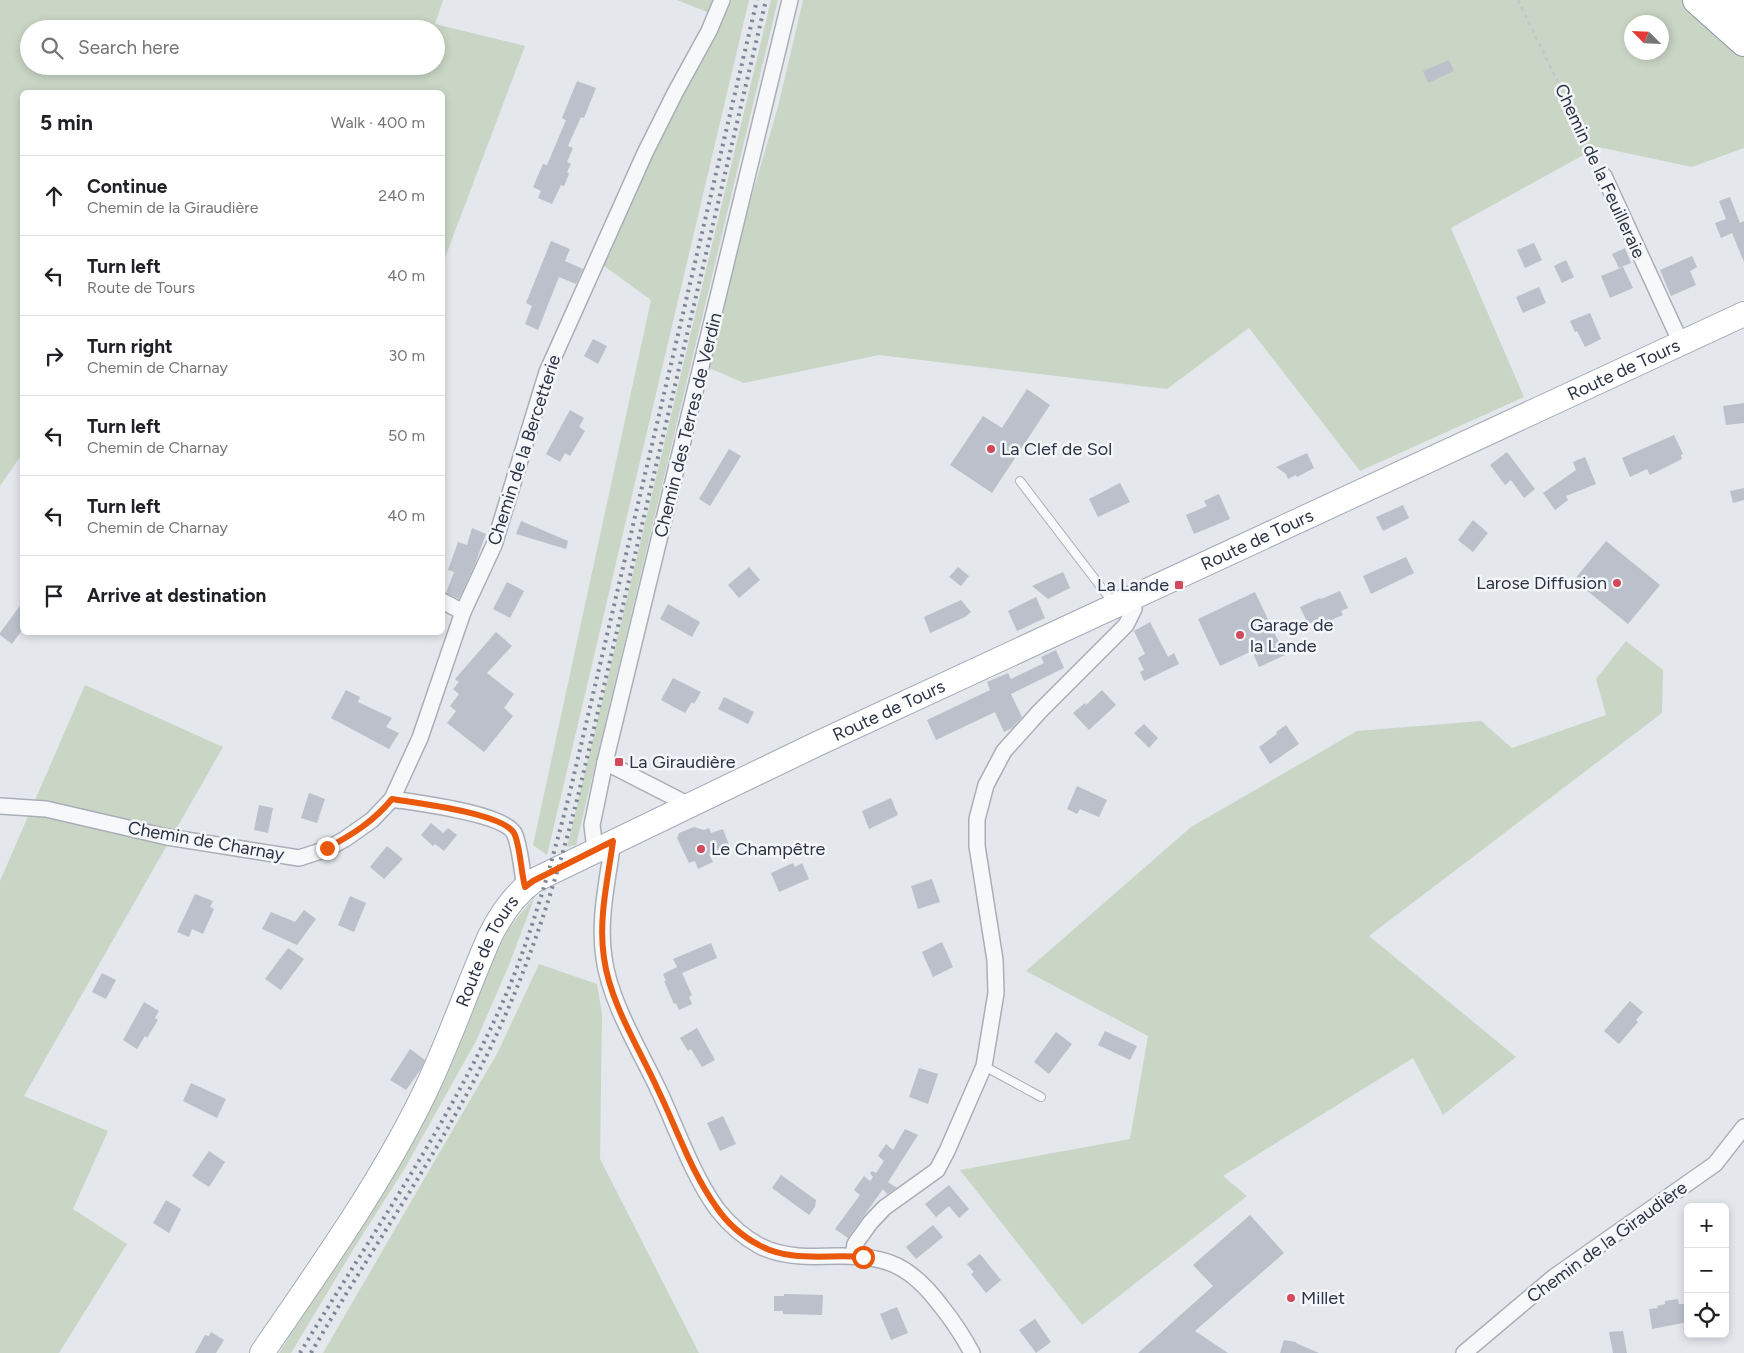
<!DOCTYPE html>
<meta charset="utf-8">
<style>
body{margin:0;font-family:Figtree,sans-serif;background:#f6f6f6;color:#202124}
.controls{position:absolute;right:15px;bottom:15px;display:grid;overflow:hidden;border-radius:8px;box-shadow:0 2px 8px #0003}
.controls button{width:45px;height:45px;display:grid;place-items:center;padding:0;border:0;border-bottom:1px solid #e0e0e0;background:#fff;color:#202124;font:25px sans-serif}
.compass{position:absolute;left:1624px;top:15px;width:45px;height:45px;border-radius:50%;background:#fff;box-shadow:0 2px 8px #0003;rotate:294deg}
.stop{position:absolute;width:15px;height:15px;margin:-11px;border:4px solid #ea580c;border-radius:50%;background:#fff}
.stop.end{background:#ea580c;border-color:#fff;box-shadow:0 1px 5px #0008}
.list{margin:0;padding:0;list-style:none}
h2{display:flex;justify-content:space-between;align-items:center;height:65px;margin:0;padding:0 20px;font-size:21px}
h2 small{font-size:16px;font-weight:400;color:#757577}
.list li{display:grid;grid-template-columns:32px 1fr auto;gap:15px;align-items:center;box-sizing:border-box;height:80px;padding:0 20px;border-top:1px solid #e0e0e0}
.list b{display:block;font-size:19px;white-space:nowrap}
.list p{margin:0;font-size:16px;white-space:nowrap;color:#757577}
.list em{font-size:16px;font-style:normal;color:#757577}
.icon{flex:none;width:28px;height:28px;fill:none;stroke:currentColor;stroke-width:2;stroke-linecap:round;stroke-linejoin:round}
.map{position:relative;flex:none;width:1744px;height:1353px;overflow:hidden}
.search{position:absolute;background:#fff;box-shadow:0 2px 8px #0003;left:20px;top:20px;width:425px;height:55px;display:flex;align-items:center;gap:12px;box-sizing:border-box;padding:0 18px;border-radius:28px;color:#757577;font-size:19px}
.panel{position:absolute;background:#fff;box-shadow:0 2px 8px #0003;left:20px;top:90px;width:425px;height:545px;border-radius:8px}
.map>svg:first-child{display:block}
</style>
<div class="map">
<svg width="1744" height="1353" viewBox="0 0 1744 1353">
<rect width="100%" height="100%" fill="#e4e7ec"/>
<!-- green -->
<g fill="#c9d6c5" fill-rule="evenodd">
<path d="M 0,0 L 443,0 L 435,24 L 525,46 L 443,263 L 442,92 L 22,92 L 22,454 L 0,486 ZM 29,29 L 436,29 L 436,66 L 29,66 Z"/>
<polygon points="677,0 725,0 723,17 732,0 749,0 547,855 533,845 651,300 600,263 722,18"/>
<polygon points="771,0 778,0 576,845 567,847"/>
<path d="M 803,0 L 1744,0 L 1744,148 L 1692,167 L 1598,147 L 1451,228 L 1524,397 L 1360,471 L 1249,328 L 1167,389 L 879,355 L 744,383 L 702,365 L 778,107 ZM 1632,22 L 1662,22 L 1662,52 L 1632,52 Z"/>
<polygon points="1626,641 1663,670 1662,713 1369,936 1516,1057 1443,1115 1413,1058 1223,1176 1247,1196 1082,1325 960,1170 1130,1139 1148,1036 1026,971 1191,827 1357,731 1481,721 1512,748 1606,715 1596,679"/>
<polygon points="85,685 223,747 24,1096 108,1131 73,1209 127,1244 59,1353 0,1353 0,881"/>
<polygon points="535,896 509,965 476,1041 405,1168 356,1245 291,1353 279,1353 354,1233 509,928"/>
<polygon points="539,964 597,984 602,1014 600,1159 699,1353 323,1353 498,1052"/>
</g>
<!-- building -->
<g fill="#bbc0ca">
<polygon points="1449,60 1454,71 1428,83 1423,71"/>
<polygon points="577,81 596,88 584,118 581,117 568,146 573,148 567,162 571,164 567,172 569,174 564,186 561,185 552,204 538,198 541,191 533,187 543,164 547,165 566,120 562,118"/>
<polygon points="1730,197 1740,223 1744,221 1744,262 1732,233 1721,238 1715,223 1726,219 1719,201"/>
<polygon points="551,241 570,249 565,261 583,269 576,284 559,277 538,330 525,324 532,306 526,303"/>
<polygon points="1534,243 1542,260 1525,268 1517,250"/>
<polygon points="1625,248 1631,263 1619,268 1612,254"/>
<polygon points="1692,256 1697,267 1690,271 1696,285 1671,296 1660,270"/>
<polygon points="1566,260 1574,277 1562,283 1554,266"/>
<polygon points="1623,267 1633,288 1610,298 1601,276"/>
<polygon points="1539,287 1546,303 1523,313 1516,297"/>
<polygon points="1590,313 1601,339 1585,347 1577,331 1575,332 1570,321"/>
<polygon points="593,339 607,346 598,364 584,356"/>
<polygon points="1027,389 1050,405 992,493 950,465 983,416 1002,428"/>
<polygon points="1744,403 1744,423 1726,425 1723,406"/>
<polygon points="570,410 584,418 579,427 585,431 570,456 565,453 560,462 546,454"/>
<polygon points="1674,435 1683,454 1681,455 1682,459 1650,475 1647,469 1630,477 1622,458"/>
<polygon points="729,449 741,456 710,506 699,499"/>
<polygon points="1507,452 1535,489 1524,498 1511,480 1505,485 1490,465"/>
<polygon points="1307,453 1314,468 1297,477 1296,475 1288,479 1286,474 1276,467"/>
<polygon points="1585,457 1596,484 1566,496 1568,500 1555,510 1543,493 1576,470 1573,462"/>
<polygon points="1120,483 1130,502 1098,517 1089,499"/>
<polygon points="1744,488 1744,500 1733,503 1730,491"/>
<polygon points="1219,494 1230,519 1194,534 1186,515 1207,506 1204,501"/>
<polygon points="1403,505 1409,518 1383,531 1376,517"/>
<polygon points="1473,520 1488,533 1473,552 1458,540"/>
<polygon points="521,521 568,541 566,549 516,534"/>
<polygon points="472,528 486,534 475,564 459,599 446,593 454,572 448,570 458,542 467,545"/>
<polygon points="1606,541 1660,585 1628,624 1574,580"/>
<polygon points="1406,557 1414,573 1371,594 1363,576"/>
<polygon points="749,567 760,580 739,598 728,585"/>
<polygon points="958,567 969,576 961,586 949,577"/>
<polygon points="1063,572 1070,588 1048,599 1032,586"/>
<polygon points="507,582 524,591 510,618 493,609"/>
<polygon points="1340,591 1348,608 1341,611 1343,615 1317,626 1315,621 1308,624 1300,607 1320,598 1321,599"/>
<polygon points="1255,592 1285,655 1259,667 1252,651 1220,666 1198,619"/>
<polygon points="1036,597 1045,618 1017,631 1008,611"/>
<polygon points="961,600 971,612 965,617 930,633 924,617"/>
<polygon points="22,603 22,630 12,644 0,635 0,633"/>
<polygon points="668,604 700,622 692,637 660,619"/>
<polygon points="1150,622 1168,657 1174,653 1179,664 1144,681 1140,672 1144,670 1138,658 1145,654 1134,631"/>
<polygon points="496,632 512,646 487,673 514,694 504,708 513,716 484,752 447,723 456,711 450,706 459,694 453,689 459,682 455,679"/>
<polygon points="1056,650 1064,668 1011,694 1022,717 1012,728 1004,732 995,712 936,740 927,720 990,690 987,682 1008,673 1011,679 1044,663 1041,657"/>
<polygon points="673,678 701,692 694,704 692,702 685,713 661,700"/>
<polygon points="346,690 360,697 358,702 392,718 386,727 399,733 389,749 331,718"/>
<polygon points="1102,690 1116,705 1089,730 1073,713 1085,703 1086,705"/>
<polygon points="724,697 754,712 748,724 718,709"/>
<polygon points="1144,724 1158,738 1149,748 1134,733"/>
<polygon points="1286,725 1299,744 1270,764 1259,747 1277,734 1276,732"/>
<polygon points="1077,786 1107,800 1099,817 1080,809 1077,814 1067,809"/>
<polygon points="309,793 325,799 317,823 301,818"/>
<polygon points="891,798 898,815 869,829 862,811"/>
<polygon points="259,805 273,808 268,833 254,830"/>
<polygon points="431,823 443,833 448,828 457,835 444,851 435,844 433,846 421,835"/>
<polygon points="694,827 704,830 709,828 711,833 723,829 729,845 709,854 713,862 698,869 695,861 689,863 677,838 679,833"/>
<polygon points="387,846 403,859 384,879 370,867"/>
<polygon points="793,863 795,867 802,863 809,879 779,892 771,873"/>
<polygon points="932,879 940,902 918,909 911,886"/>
<polygon points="195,894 213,901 210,907 214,909 203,934 192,929 189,937 177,932"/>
<polygon points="350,896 366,903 354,932 338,925"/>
<polygon points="304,910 316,919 297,945 262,929 271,912 295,922"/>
<polygon points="942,942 953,967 933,977 922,952"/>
<polygon points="711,943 717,958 682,973 692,995 689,997 692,1004 679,1010 676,1003 674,1004 664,981 666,981 663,974 677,967 673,959"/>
<polygon points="288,948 304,959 281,990 265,979"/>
<polygon points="102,973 116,980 106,999 92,992"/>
<polygon points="1630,1001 1643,1012 1636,1020 1638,1022 1619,1044 1604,1031"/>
<polygon points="144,1002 159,1011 155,1018 158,1020 147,1038 145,1036 137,1049 123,1040"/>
<polygon points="697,1028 715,1060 702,1067 691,1049 688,1051 680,1038"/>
<polygon points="1105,1031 1137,1046 1130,1060 1098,1045"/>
<polygon points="1056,1032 1072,1044 1049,1074 1034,1062"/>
<polygon points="410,1049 425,1060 421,1069 406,1090 390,1080"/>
<polygon points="919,1068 938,1074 928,1104 909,1097"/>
<polygon points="191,1083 226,1099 217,1118 183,1101"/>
<polygon points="723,1116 736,1144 720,1151 707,1123"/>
<polygon points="905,1129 918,1135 888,1182 897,1188 887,1194 883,1189 848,1238 835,1229 860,1195 854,1190 864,1176 870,1181 873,1177 870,1173 872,1171 876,1173 884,1161 878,1156 886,1144 893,1150"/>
<polygon points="209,1151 225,1162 209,1187 192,1176"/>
<polygon points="781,1175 816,1200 815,1207 809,1215 772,1188"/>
<polygon points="949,1185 969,1209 959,1218 949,1206 936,1217 925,1204"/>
<polygon points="166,1200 181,1209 169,1233 153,1223"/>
<polygon points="1250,1215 1284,1253 1195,1331 1228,1353 1138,1353 1213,1286 1193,1265"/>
<polygon points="933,1225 943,1237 916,1259 906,1247"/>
<polygon points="980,1254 1001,1280 986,1293 971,1274 974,1272 967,1264"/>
<polygon points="784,1294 823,1295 822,1315 783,1314 783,1311 774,1311 774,1296 784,1296"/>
<polygon points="1678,1299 1679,1304 1688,1304 1688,1322 1652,1329 1649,1309 1658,1308 1657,1306 1665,1304 1665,1301"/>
<polygon points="897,1307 908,1333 891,1340 880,1314"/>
<polygon points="1035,1319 1051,1342 1036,1353 1019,1330"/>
<polygon points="1623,1331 1627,1353 1613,1353 1609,1332"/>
<polygon points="211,1332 224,1340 216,1353 195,1353 205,1335 209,1336"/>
<polygon points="1284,1340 1296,1342 1296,1343 1319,1353 1280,1353"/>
</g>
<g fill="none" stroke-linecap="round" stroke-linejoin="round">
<defs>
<g id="lane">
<polyline points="1020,481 1114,604"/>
<polyline points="984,1066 1041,1097"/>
</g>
<g id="street">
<polyline points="1604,176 1681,343"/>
<polyline points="442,601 463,612"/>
<polyline points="605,762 689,805"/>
<polyline points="392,799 420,738 463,612 494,545 547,372 645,153 675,93 709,31 722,0"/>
<path d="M 0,806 L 46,809 L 167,837 L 299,858 L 327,849 L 345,839 L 372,820 L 392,799 C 417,803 502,813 514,833 C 520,844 522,873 525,887"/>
<path d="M 613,841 C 608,879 598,919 604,958 C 610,1003 641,1052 660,1093 C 678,1132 692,1174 717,1209 C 728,1223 743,1237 760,1246 C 783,1258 812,1257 837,1256 C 887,1255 911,1266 941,1306 C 953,1321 963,1336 972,1353"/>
<polyline points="595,850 592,825 605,762 790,0"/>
<polyline points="853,1256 855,1244 870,1223 884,1208 937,1170 947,1151 984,1066 996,993 995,960 977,846 977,819 986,785 1004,751 1040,711 1126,625 1134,609 1133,598"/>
<polyline points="1464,1353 1554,1277 1715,1164 1744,1127"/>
</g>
<g id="primary">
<path id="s1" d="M 262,1353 C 318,1271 377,1189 421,1100 C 448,1046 466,990 490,936 C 501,914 514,895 533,881 L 819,743 L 1744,314"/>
</g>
<g id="highway">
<polyline points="1697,0 1744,42"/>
<polyline points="1732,0 1744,11"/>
</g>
</defs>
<!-- lane casing -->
<use href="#lane" stroke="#a9aeb7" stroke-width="10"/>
<!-- street casing -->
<use href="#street" stroke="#a9aeb7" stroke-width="18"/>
<!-- primary casing -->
<use href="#primary" stroke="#a3abb8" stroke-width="26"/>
<!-- highway casing -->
<use href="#highway" stroke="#8b94a3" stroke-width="30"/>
<!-- path -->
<polyline stroke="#c2c5cb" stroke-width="2.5" stroke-dasharray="4 4" stroke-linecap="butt" points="1518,0 1597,163"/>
<!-- lane -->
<use href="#lane" stroke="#f7f8fa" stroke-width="8"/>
<!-- street -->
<use href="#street" stroke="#f7f8fa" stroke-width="15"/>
<!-- primary -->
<use href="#primary" stroke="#fff" stroke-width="24"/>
<!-- highway -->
<use href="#highway" stroke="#fff" stroke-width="28"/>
<!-- rail -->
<g stroke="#7d8696" stroke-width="4" stroke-dasharray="2.5 5" stroke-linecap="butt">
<path d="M 300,1353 C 372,1233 453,1119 508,990 C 534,927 552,861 569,796 L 757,0"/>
<path d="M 311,1353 C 362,1264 420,1181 469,1090 C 520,995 551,901 578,796 L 766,0"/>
</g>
</g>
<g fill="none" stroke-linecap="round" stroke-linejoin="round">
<!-- route -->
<path stroke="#ea580c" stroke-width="6" d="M 327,848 C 352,835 374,821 392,799 C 417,803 502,813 514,833 C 520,844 521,872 525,887 L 533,881 L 613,841 C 608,879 598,919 604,958 C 610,1003 639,1048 658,1090 C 677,1129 691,1172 717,1208 C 727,1223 743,1237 759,1245 C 791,1263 828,1254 863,1257"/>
</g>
<!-- markers -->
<g fill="#d1495b" stroke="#f4f6f9" stroke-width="2">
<circle cx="991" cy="449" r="5"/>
<circle cx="1617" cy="583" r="5"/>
<rect x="1174" y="580" width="10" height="10" rx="2.5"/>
<circle cx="1240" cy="635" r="5"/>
<rect x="614" y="757" width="10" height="10" rx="2.5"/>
<circle cx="701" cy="849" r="5"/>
<circle cx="1291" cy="1298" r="5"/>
</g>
<g text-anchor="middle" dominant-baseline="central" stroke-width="5" stroke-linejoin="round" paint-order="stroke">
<!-- street labels -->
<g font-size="18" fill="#2b3445" stroke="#f4f6f9">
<text transform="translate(1600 171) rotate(65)">Chemin de la Feuilleraie</text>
<text stroke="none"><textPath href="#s1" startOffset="1752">Route de Tours</textPath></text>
<text transform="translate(688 425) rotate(-76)">Chemin des Terres de Verdin</text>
<text transform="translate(524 450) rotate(-72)">Chemin de la Bercetterie</text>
<text stroke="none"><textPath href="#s1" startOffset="1348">Route de Tours</textPath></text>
<text stroke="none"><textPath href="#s1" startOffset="942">Route de Tours</textPath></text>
<text transform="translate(206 841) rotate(10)">Chemin de Charnay</text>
<text stroke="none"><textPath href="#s1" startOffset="462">Route de Tours</textPath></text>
<text transform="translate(1607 1242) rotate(-36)">Chemin de la Giraudière</text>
</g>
<!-- poi labels -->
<g font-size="18" fill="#2b3445" stroke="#f4f6f9" text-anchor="start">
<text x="1001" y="449">La Clef de Sol</text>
<text x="1607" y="583" text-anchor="end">Larose Diffusion</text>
<text x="1169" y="585" text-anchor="end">La Lande</text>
<text x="1250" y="625">Garage de<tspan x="1250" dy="21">la Lande</tspan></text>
<text x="629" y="762">La Giraudière</text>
<text x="711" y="849">Le Champêtre</text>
<text x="1301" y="1298">Millet</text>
</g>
</g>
</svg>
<div class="controls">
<button>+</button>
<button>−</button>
<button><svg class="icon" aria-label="locate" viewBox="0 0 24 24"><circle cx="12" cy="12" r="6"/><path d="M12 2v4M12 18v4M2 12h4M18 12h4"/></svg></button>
</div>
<svg class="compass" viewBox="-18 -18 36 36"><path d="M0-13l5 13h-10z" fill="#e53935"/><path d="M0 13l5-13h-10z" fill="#757577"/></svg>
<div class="stop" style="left:863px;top:1257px"></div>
<div class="stop end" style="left:327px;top:848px"></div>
<div class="search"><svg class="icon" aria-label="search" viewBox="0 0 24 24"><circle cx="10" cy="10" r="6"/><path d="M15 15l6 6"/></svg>Search here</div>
<section class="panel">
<h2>5 min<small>Walk · 400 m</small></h2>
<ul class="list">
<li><svg class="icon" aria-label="ahead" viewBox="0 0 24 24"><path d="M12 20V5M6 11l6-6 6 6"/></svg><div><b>Continue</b><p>Chemin de la Giraudière</p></div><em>240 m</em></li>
<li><svg class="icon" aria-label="left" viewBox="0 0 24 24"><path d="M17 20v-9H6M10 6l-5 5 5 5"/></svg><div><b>Turn left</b><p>Route de Tours</p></div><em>40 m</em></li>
<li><svg class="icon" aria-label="right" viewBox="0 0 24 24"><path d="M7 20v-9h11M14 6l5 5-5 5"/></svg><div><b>Turn right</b><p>Chemin de Charnay</p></div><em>30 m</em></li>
<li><svg class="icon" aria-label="left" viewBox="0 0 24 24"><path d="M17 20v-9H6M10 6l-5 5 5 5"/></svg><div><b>Turn left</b><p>Chemin de Charnay</p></div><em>50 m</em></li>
<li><svg class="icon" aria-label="left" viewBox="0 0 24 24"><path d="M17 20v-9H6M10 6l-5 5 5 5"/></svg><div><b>Turn left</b><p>Chemin de Charnay</p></div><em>40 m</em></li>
<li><svg class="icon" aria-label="arrive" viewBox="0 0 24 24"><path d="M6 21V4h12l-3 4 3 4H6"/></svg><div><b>Arrive at destination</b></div></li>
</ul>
</section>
</div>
